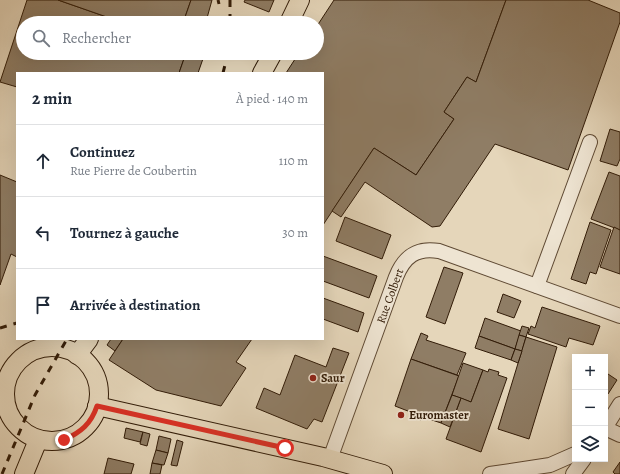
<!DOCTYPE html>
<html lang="fr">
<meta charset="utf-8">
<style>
body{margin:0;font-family:Alegreya,serif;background:#f6f6f7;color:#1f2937}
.controls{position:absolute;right:12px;bottom:12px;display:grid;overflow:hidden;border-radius:0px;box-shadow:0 4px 16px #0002}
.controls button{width:36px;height:36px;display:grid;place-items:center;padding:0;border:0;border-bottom:1px solid #e0e1e3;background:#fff;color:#1f2937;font:20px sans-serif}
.stop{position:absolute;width:12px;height:12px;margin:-9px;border:3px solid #d93025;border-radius:50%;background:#fff}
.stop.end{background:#d93025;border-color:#fff;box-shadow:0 1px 4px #0008}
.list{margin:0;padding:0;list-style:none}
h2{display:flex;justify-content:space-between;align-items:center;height:52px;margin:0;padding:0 16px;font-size:17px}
h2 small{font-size:13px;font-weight:400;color:#747a83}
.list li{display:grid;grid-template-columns:26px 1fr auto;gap:12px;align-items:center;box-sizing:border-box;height:72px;padding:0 16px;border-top:1px solid #e0e1e3}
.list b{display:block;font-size:15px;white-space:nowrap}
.list p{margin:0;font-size:13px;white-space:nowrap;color:#747a83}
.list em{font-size:13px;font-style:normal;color:#747a83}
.icon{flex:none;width:22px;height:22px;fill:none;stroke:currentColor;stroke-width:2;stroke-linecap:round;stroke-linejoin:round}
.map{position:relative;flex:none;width:620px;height:474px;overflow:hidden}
.search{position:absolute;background:#fff;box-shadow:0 4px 16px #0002;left:16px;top:16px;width:308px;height:44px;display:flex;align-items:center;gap:10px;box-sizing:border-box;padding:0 14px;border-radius:22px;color:#747a83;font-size:15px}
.panel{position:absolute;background:#fff;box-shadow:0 4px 16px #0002;left:16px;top:72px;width:308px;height:268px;border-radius:0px}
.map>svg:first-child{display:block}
</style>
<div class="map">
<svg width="620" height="474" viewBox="0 0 620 474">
<rect width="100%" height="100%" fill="#e5d6ba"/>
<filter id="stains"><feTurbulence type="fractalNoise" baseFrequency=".005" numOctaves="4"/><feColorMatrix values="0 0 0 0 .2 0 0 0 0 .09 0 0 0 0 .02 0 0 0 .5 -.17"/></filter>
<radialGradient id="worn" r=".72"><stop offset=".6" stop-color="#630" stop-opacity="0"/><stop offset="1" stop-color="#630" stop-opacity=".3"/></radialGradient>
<!-- building -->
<g fill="#8f7d65" stroke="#321c08">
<polygon points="27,0 58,0 124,23 23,23 23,53 186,53 179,73 17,73 17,87 0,82"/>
<polygon points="58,0 191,0 183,23 124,23"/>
<polygon points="191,0 212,0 207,18 207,23 183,23"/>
<polygon points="245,0 274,0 269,12 244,2"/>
<polygon points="334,0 506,0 476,82 467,77 444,112 454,119 416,175 374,148 323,225 323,73 286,73 299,53 317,53 317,26"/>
<polygon points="506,0 588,0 620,13 620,22 568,170 495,144 440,226 432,227 365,182 341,217 332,211 374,148 416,175 454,119 444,112 467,77 476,82"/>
<polygon points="186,53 205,53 198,73 179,73"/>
<polygon points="610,129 620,132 620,159 617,166 600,161"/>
<polygon points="609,172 620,176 620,230 591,219"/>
<polygon points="0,175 17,182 17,257 11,254 0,285"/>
<polygon points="345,217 391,235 382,259 336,241"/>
<polygon points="590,222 611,230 596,274 590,272 586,284 571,279"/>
<polygon points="614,227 620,230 620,274 600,267"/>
<polygon points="323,256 377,276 369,298 323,281"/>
<polygon points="444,267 463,273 445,324 426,317"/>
<polygon points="503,294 521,301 514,318 497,312"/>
<polygon points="323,298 364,313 358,332 323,319"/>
<polygon points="542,307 600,326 593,345 569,338 566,347 528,334 531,326 535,328"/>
<polygon points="485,318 521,331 515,349 479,336"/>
<polygon points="522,326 529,328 526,337 519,335"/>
<polygon points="421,333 428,336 426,340 466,353 457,375 411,359"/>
<polygon points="519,335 526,337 522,351 515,349"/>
<polygon points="479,336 515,349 511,360 475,348"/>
<polygon points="526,337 557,347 529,439 498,429"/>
<polygon points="111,339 123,339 115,351 107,345"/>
<polygon points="123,339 252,339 236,362 246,368 221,406 156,390 109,360"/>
<polygon points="333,348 349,353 322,422 314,419 307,429 256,408 264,388 280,395 295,355 326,367"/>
<polygon points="515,349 522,351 518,363 511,360"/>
<polygon points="411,359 459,376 441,423 423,417 421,420 413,417 413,413 395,406"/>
<polygon points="463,363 483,370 471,402 452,395"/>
<polygon points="489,369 499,372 498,375 507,378 481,452 446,439 461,398 471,402 483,370 488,372"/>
<polygon points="605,372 617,380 608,394 605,392"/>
<polygon points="452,395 461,398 450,427 441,423"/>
<polygon points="126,428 143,432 140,442 124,438"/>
<polygon points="143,432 150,434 147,446 140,444"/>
<polygon points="159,436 171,439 168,453 156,450"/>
<polygon points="177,440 183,442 177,466 171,465"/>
<polygon points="156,450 168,453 164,465 152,463"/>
<polygon points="108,458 134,464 131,474 104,474"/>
<polygon points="620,462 620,474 615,474 613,472"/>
<polygon points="152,463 162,465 160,474 150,474"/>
</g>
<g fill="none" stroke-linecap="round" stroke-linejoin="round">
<defs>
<g id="minor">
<polyline points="537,286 590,142"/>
<polyline points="605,428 620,404"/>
<polyline points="605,428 620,435"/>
<path d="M 330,459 L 396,277 C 404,257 416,247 439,251 L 620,316"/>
<polyline points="490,474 550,465 575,454"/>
<polyline points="573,474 584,459"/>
</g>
<g id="major">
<polyline points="289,23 300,0"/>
<polyline points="262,73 273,53"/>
<circle cx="52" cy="394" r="47"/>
<polyline points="77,355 89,339"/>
<polyline points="97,406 323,457 383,474"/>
<polyline points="24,474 38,440"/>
</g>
</defs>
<!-- minor casing -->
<use href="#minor" stroke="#5f4a34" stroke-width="16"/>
<!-- major casing -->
<use href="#major" stroke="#321c08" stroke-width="20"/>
<!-- minor -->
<use href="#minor" stroke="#eee4d2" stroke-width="14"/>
<!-- major -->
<use href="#major" stroke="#e5d6ba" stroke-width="18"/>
<!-- rail -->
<g stroke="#321c08" stroke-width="3" stroke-dasharray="7 7" stroke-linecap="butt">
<polyline points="218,0 219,4"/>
<polyline points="230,0 230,23"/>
<polyline points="223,73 228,53"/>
<polyline points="0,328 17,323"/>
<polyline points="2,474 35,395 67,339"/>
</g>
</g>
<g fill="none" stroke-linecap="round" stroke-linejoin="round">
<!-- route -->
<path stroke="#d93025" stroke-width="5" d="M 64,440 C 81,432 91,424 97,406 L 285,448"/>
</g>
<!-- markers -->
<g fill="#8f2418" stroke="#eee4d2" stroke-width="1.5">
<circle cx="313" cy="378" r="4"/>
<circle cx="401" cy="415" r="4"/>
</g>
<g text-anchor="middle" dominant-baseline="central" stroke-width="3.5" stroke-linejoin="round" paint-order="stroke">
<!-- street labels -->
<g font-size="12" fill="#321c08" stroke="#eee4d2">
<text transform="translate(390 296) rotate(-70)">Rue Colbert</text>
</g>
<!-- poi labels -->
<g font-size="12" font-weight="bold" fill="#321c08" stroke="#eee4d2" text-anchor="start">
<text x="321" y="378">Saur</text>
<text x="409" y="415">Euromaster</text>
</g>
</g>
<rect width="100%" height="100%" filter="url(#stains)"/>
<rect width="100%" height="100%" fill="url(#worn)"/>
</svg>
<div class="controls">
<button>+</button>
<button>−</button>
<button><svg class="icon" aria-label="layers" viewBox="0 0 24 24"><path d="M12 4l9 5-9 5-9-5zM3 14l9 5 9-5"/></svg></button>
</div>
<div class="stop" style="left:285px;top:448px"></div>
<div class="stop end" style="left:64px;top:440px"></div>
<div class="search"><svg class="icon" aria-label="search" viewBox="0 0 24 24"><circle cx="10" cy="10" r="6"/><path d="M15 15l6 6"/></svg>Rechercher</div>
<section class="panel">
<h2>2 min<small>À pied · 140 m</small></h2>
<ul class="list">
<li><svg class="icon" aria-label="ahead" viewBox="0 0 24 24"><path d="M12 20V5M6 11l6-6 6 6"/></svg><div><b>Continuez</b><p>Rue Pierre de Coubertin</p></div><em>110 m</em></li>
<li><svg class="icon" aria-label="left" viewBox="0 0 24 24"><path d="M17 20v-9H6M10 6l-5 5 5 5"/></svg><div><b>Tournez à gauche</b></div><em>30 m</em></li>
<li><svg class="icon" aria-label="arrive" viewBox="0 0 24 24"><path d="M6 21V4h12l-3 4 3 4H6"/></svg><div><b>Arrivée à destination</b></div></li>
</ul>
</section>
</div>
